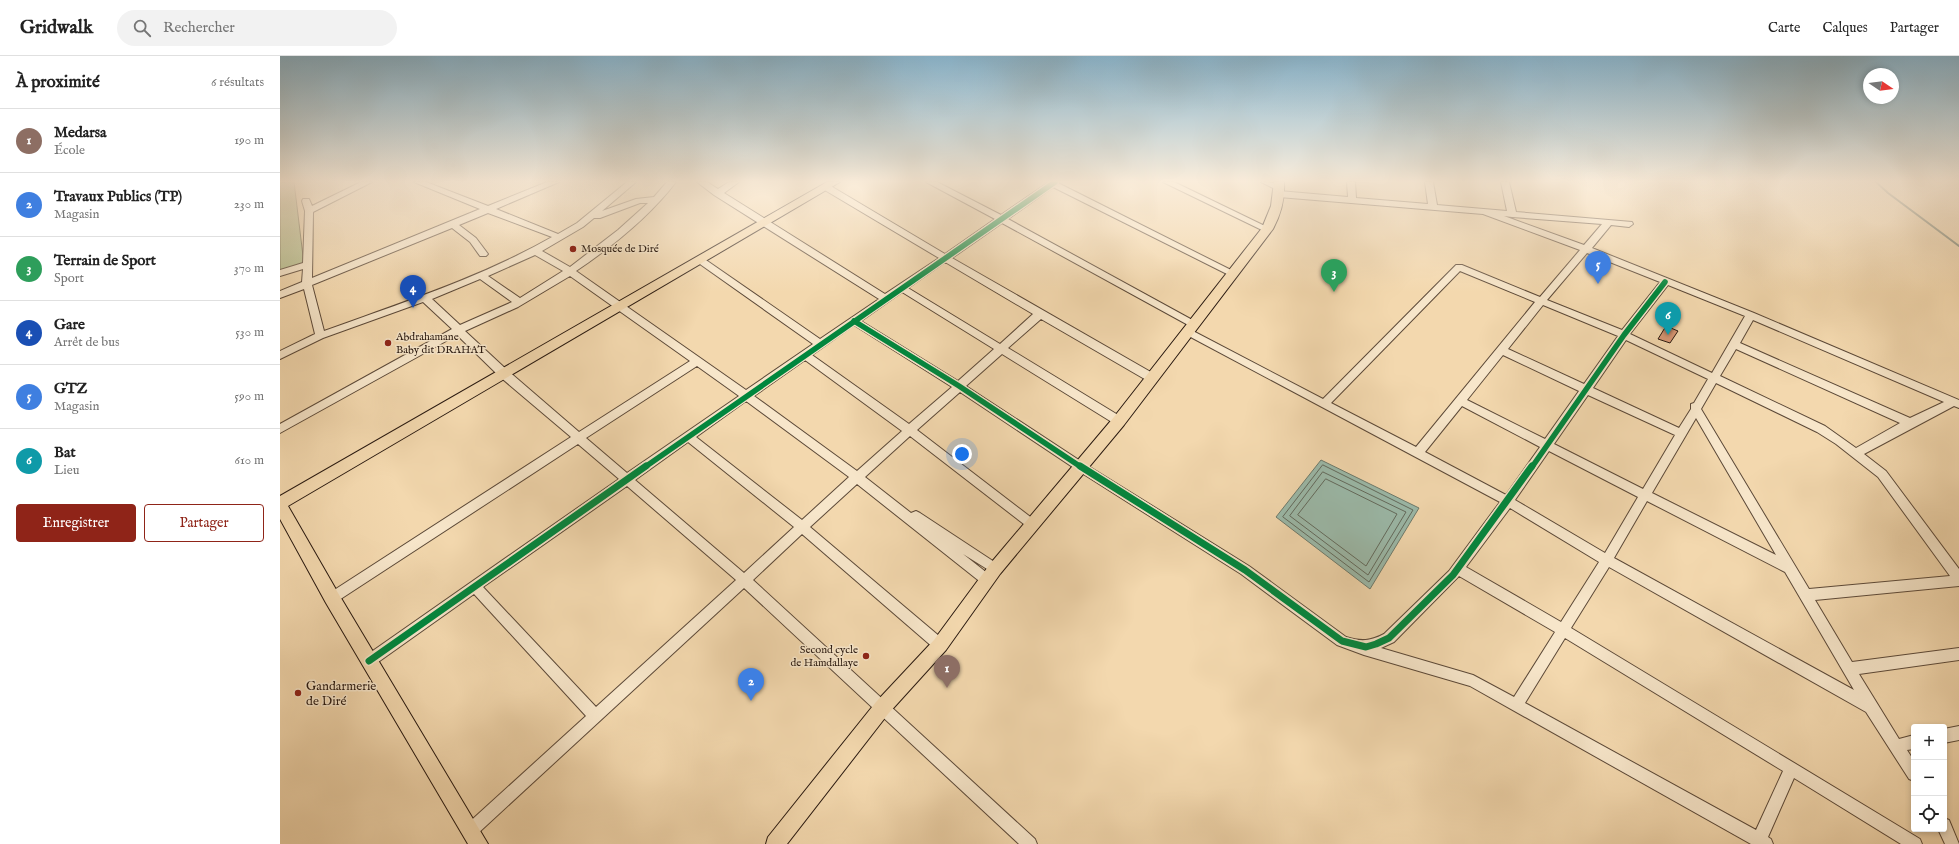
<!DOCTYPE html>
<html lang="fr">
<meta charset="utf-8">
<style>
body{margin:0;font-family:"IM FELL English",serif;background:#f2f2f2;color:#222}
.controls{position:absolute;right:12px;bottom:12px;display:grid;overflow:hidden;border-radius:4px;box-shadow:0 2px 6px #0003}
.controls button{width:36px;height:36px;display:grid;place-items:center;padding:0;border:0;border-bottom:1px solid #e0e0e0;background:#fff;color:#222;font:20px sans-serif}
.compass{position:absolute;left:1583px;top:12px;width:36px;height:36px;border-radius:50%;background:#fff;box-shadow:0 2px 6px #0003;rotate:103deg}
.you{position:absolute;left:682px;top:398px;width:14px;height:14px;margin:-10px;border:3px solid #fff;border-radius:50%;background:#1a73e8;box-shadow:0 0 0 6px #1a73e833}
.badge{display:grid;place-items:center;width:26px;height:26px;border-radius:50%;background:#8f2418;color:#fff;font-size:13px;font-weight:700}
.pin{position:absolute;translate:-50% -33px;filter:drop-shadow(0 1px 2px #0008)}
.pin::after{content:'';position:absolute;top:21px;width:14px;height:12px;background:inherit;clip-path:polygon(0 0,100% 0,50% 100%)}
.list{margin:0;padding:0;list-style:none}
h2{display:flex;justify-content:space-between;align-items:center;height:52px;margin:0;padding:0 16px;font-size:17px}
h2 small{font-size:13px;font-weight:400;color:#767676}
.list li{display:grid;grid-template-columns:26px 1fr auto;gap:12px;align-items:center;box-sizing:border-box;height:64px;padding:0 16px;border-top:1px solid #e0e0e0}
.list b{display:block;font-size:15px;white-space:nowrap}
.list p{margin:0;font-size:13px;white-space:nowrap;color:#767676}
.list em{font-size:13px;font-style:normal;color:#767676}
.actions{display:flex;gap:8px;padding:12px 16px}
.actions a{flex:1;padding:9px 0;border:1px solid #8f2418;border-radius:4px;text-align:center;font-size:14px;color:#8f2418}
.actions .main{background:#8f2418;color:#fff}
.icon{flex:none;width:22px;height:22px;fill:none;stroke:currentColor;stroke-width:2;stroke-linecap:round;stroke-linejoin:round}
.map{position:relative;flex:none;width:1679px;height:788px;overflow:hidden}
header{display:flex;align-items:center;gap:24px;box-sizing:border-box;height:56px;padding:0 20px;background:#fff;border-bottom:1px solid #e0e0e0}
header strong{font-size:19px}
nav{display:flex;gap:22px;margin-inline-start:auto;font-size:14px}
.search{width:280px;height:36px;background:#f2f2f2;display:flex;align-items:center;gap:10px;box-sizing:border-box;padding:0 14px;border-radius:22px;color:#767676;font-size:15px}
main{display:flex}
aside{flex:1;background:#fff}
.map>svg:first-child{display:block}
</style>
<header>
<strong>Gridwalk</strong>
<div class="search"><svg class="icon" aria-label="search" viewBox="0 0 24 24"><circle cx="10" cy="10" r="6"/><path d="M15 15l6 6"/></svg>Rechercher</div>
<nav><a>Carte</a><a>Calques</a><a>Partager</a></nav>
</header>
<main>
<aside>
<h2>À proximité<small>6 résultats</small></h2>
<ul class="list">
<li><span class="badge" style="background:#8d6e63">1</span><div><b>Medarsa</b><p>École</p></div><em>190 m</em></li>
<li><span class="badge" style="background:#3f7fe0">2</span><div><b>Travaux Publics (TP)</b><p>Magasin</p></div><em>230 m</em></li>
<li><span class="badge" style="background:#2e9e5b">3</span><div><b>Terrain de Sport</b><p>Sport</p></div><em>370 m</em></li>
<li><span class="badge" style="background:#1a4fb4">4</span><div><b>Gare</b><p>Arrêt de bus</p></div><em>530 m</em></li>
<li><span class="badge" style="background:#3f7fe0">5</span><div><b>GTZ</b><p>Magasin</p></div><em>590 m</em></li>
<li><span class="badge" style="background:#0f9aa8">6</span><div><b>Bat</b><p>Lieu</p></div><em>610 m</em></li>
</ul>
<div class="actions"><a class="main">Enregistrer</a><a>Partager</a></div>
</aside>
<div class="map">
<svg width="1679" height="788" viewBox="0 0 1679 788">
<rect width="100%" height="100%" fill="#f3d8ae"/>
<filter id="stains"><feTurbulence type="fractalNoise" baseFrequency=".005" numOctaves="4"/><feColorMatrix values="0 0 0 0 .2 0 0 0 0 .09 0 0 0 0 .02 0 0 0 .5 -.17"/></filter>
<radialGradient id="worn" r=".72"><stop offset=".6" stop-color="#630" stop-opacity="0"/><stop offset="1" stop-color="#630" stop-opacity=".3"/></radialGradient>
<!-- green -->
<polygon fill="#b6bf8e" stroke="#706c4f" points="6,126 14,126 24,208 0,215 0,127"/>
<!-- water -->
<polygon fill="#9bbaaa" stroke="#6d7a6c" points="1041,404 1139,452 1090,533 996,461"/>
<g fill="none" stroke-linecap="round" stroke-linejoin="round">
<!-- shore -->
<g stroke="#626a5d" stroke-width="1">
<polygon points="1043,409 1133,454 1089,526 1003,461"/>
<polygon points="1043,416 1126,456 1088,519 1010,460"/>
<polygon points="1046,423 1117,458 1086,510 1018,459"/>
</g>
<!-- stream -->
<polyline stroke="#6d7a6c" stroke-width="2" points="1596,126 1608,137 1679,190"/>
</g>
<!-- building -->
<polygon fill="#d89774" stroke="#291910" points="1386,270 1398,275 1390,287 1378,283"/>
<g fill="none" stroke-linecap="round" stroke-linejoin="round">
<defs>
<g id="minor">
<path d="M 81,126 L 92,126 L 33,156 L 32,222 L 200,153 L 134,126 L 146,126 L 208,150 L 267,126 L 279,126 L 216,153 L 278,178 L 297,167 L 347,126 L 356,126 L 322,155 L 356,143 L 374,141 L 387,126 L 396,126 C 370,160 333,190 296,215 L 466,334 L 533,288 L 417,206 L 417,202 L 423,202 L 540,283 L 599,243 L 434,139 L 417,126 L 427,126 L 438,133 L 449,126 L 459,126 L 444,137 L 605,238 L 659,202 L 543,133 L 543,129 L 549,129 L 665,198 L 715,163 L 646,126 L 657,126 L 721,159 L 769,126 L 779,126 L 778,127 L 957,217 L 952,220 L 949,219 L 773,131 L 728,163 L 916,266 L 918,268 L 913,271 L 910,270 L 722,167 L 672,202 L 876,319 L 877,322 L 872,326 L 868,325 L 761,263 L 728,292 L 843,362 L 844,365 L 843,368 L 835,368 L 722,298 L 686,330 L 805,408 L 969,510 L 1066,581 C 1081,586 1091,585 1104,578 L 1169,515 L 1220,446 L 905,278 L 903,276 L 908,273 L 911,274 L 1043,343 L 1176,209 L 1182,209 L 1260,241 L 1300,194 L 1203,158 L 999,141 L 995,138 L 999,135 L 981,126 C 990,126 997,127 1003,133 L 999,135 L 1068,141 L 1067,126 L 1075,126 L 1076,142 L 1148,148 L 1145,126 L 1153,126 L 1157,149 L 1227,155 L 1221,126 L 1229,126 L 1236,156 L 1352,166 L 1353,168 L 1349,171 L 1331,169 L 1312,192 L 1474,257 L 1679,344 L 1679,352 L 1674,350 L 1584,398 L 1606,415 L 1679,513 L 1679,530 L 1535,544 L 1572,606 L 1679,592 L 1679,604 L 1579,618 L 1619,683 L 1634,679 L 1634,693 L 1627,694 L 1634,705 L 1634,725 L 1629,723 L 1586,656 L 1329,511 L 1291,572 L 1640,783 L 1642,788 L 1621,788 L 1514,722 L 1488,781 L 1491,783 L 1493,788 L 1471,788 L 1190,630 L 1084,599 L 1057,589 L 961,518 L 797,414 L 680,336 L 637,374 L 757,466 L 759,469 L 757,472 L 753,474 L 749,472 L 630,380 L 585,421 L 631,457 L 636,455 L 640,457 L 719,509 L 721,513 L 719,517 L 715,518 L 683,498 L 711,520 L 713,524 L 711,528 L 707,529 L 703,528 L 577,428 L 530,471 L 665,585 L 666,589 L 665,593 L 660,595 L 655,593 L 522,478 L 473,524 L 755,783 L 757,788 L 739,788 L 464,532 L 195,780 L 190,782 L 185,780 L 183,775 L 185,770 L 306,660 L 194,538 L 94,609 L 89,611 L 84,609 L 82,605 L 84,601 L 339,423 L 298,388 L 56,546 L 52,547 L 48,546 L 46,542 L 48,538 L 291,381 L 219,320 L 177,279 L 0,377 L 0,368 L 172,273 L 143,246 L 43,282 L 0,303 L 0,295 L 35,278 L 24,233 L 0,242 L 0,235 L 22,226 L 23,213 L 0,220 L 0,214 L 23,207 L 25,155 L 22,145 L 23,143 L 29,143 L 32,150 ZM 360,147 L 368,147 L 338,174 L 290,211 L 262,195 L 303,171 L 314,162 L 320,162 ZM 208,157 L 272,181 C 200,222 121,247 44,275 L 32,229 L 172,172 L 190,186 L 200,200 L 206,200 L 208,198 L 196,182 L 179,169 ZM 1224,160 L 1232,161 L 1322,168 L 1304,189 ZM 1307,197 L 1380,226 L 1342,274 L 1267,244 ZM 255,199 L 283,215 L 240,242 L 208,220 ZM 665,206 L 753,258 L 720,288 L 628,232 ZM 1180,215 L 1255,246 L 1136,391 L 1051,347 ZM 290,220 L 410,305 L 299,376 L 227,314 L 185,275 L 238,251 ZM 200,223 L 232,246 L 180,269 L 152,243 ZM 1388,229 L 1465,260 L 1432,317 L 1350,278 ZM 622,236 L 714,293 L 678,325 L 581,265 ZM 1263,249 L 1338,280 L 1304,328 L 1228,293 ZM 1473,264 L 1664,346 L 1630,362 L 1460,287 ZM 574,269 L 672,331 L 629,368 L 532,299 ZM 1346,284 L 1428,323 L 1414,347 L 1411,348 L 1411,353 L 1399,372 L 1313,332 ZM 1456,293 L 1620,367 L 1576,392 L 1545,370 L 1440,320 ZM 1223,299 L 1299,335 L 1265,383 L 1187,344 ZM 525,304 L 622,375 L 577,415 L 474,340 ZM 417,310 L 459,340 L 347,417 L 306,382 ZM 1436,327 L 1537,376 L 1556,388 L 1598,421 L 1670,520 L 1529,533 L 1421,353 ZM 1308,339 L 1395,379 L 1363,433 L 1274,388 ZM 466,345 L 569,421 L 522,464 L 416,381 ZM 1182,350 L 1260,391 L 1226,439 L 1145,396 ZM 1416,362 L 1496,499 L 1372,437 ZM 408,386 L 514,471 L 464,517 L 355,424 ZM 1269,395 L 1358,441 L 1325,497 L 1235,444 ZM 347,430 L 456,524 L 316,651 L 203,531 ZM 1367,445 L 1505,516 L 1574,634 L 1334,502 ZM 1230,452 L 1319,506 L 1281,566 L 1186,511 ZM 1179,520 L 1275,576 L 1234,641 L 1193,619 L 1101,592 L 1114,586 ZM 1285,582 L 1503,715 L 1476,774 L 1245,647 Z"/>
<polygon points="883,126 894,126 991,173 990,175 984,175"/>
<polygon points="1679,670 1679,684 1664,687 1664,673"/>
<polygon points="1664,762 1669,764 1679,788 1665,788 1658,773 1664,773"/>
</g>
<g id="major">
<polygon points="547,126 560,126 8,450 58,537 208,788 188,788 46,547 0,463 0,440"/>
<path d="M 994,126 L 1004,126 C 1005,143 1001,158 993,173 L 844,369 L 720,518 L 666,594 L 608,658 L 507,788 L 486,788 L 488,781 L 596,646 L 654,584 L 710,508 L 834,361 L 982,172 L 991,150 Z"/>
</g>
</defs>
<!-- minor casing -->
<use href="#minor" stroke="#5c4938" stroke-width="2"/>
<!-- major casing -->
<use href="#major" stroke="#291910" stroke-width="2"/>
<!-- minor -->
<use href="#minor" fill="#f7e6ca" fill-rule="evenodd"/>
<!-- major -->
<use href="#major" fill="#f3d8ae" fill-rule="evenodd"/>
<defs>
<g id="cycleway-far1">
<polyline points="574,265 679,330 801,411"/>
<polyline points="365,411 775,126"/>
<polyline points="1252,411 1344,279 1385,226"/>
</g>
<g id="cycleway">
<polyline points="800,410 965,514 1062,585 1086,591 1096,588 1109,582 1173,519 1252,410"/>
<polyline points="89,605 366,410"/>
</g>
</defs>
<!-- cycleway-far1 casing -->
<use href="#cycleway-far1" stroke="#f7e6ca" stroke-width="8"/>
<!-- cycleway casing -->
<use href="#cycleway" stroke="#f7e6ca" stroke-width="10"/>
<!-- cycleway-far1 -->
<use href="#cycleway-far1" stroke="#00873e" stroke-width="5.5"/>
<!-- cycleway -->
<use href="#cycleway" stroke="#00873e" stroke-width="7"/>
</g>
<!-- sky -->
<linearGradient id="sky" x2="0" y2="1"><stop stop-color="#89b6cf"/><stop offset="0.53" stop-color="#faeddb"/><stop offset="1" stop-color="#faeddb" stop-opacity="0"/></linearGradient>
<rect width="1679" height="236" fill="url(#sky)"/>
<!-- markers -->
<g fill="#8f2418" stroke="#f7e6ca" stroke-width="1.5">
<circle cx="293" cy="193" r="4"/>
<circle cx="108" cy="287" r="4"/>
<circle cx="586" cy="600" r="4"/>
<circle cx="18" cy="637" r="4"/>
</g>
<g text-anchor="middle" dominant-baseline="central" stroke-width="3" stroke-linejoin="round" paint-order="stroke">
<!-- poi labels -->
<g font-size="11" fill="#291910" stroke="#f7e6ca" text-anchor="start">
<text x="301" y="193">Mosquée de Diré</text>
<text x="116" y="281">Abdrahamane<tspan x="116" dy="13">Baby dit DRAHAT</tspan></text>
<text x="578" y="594" text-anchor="end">Second cycle<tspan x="578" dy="13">de Hamdallaye</tspan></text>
</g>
<!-- near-poi labels -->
<g font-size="13" fill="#291910" stroke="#f7e6ca" text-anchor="start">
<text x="26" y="630">Gandarmerie<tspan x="26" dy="15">de Diré</tspan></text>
</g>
</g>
<rect width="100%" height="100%" filter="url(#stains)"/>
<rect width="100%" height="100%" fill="url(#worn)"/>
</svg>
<div class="controls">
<button>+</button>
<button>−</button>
<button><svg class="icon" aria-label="locate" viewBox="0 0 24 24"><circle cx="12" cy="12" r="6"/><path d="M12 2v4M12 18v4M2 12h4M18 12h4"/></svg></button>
</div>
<svg class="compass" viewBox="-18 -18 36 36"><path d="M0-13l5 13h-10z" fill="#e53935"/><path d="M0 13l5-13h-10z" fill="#767676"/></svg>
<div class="you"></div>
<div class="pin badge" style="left:667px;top:632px;background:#8d6e63">1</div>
<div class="pin badge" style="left:471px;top:645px;background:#3f7fe0">2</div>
<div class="pin badge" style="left:1054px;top:236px;background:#2e9e5b">3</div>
<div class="pin badge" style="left:133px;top:252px;background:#1a4fb4">4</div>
<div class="pin badge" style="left:1318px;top:228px;background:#3f7fe0">5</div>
<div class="pin badge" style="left:1388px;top:279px;background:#0f9aa8">6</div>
</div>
</main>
